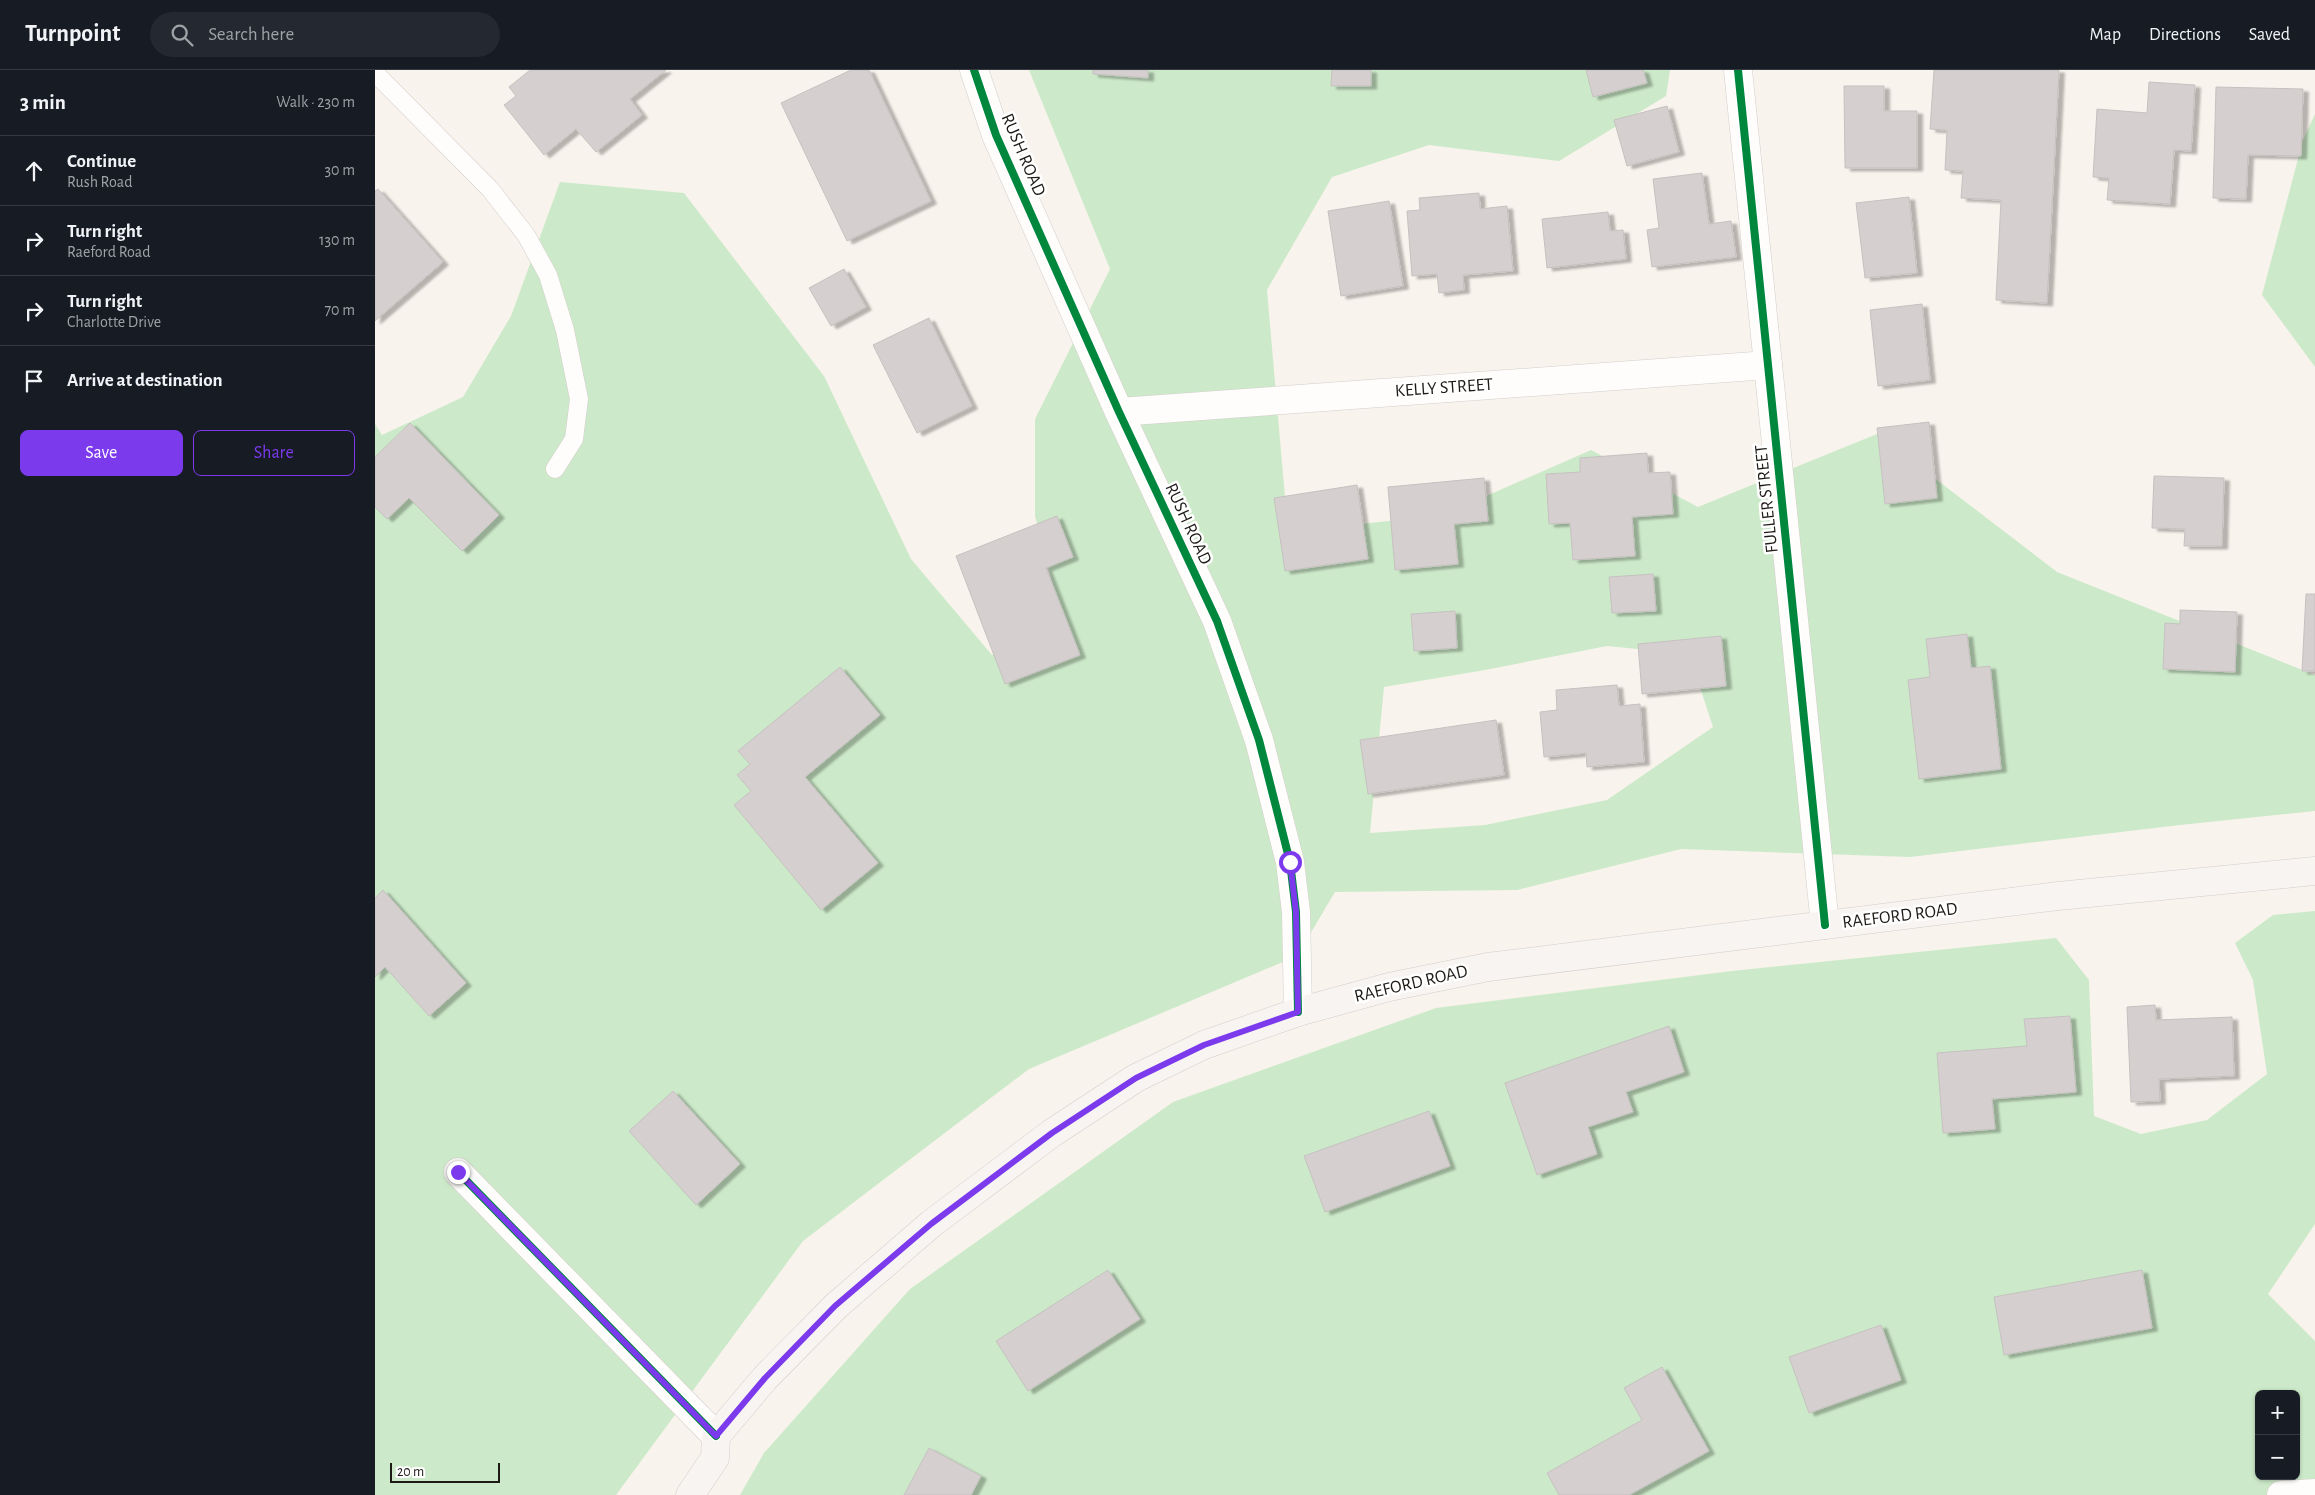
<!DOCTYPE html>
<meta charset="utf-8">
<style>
body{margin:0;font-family:"Alegreya Sans",sans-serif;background:#242831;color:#f1f3f6}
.controls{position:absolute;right:15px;bottom:15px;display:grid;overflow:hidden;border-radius:8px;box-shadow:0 1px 4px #0004}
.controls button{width:45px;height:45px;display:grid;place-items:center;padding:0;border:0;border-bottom:1px solid #363941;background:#171b24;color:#f1f3f6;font:25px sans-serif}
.scale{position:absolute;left:15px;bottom:12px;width:110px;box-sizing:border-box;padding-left:5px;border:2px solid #1e1a16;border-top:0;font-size:14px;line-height:18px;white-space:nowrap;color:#1e1a16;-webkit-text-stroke:4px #fff;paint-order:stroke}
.stop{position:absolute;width:15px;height:15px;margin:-11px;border:4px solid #7c3aed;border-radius:50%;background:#fff}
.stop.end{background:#7c3aed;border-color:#fff;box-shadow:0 1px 5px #0008}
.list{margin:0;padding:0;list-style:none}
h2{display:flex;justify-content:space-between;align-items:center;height:65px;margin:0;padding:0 20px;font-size:21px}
h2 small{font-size:16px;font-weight:400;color:#9ea1a6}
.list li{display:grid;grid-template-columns:32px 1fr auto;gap:15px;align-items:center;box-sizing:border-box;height:70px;padding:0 20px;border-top:1px solid #363941}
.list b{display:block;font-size:19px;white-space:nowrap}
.list p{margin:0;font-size:16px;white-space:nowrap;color:#9ea1a6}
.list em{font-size:16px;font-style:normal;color:#9ea1a6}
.actions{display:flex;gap:10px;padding:15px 20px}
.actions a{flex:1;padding:11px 0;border:1px solid #7c3aed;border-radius:8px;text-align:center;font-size:18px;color:#7c3aed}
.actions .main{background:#7c3aed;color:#fff}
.icon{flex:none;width:28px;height:28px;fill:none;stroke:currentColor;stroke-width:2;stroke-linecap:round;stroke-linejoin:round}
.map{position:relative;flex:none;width:1940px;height:1425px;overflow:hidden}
header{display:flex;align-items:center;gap:30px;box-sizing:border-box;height:70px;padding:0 25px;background:#171b24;border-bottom:1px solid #363941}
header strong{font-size:24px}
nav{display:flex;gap:28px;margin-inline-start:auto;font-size:18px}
.search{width:350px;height:45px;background:#242831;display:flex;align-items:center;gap:12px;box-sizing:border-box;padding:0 18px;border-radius:28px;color:#9ea1a6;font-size:19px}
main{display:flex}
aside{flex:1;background:#171b24}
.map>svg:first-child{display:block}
</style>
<header>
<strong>Turnpoint</strong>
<div class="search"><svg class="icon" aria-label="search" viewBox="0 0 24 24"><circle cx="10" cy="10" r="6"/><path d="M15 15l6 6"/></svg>Search here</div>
<nav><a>Map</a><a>Directions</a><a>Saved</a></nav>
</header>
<main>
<aside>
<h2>3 min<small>Walk · 230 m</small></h2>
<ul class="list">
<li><svg class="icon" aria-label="ahead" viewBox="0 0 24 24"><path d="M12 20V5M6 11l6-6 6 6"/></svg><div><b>Continue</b><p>Rush Road</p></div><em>30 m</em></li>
<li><svg class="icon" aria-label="right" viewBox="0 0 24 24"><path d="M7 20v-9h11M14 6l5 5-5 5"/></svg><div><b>Turn right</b><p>Raeford Road</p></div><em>130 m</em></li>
<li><svg class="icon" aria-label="right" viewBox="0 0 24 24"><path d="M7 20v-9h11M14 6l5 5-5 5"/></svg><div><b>Turn right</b><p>Charlotte Drive</p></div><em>70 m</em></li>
<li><svg class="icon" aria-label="arrive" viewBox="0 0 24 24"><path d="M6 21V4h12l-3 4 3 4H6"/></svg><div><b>Arrive at destination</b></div></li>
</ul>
<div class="actions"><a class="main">Save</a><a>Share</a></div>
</aside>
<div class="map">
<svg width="1940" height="1425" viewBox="0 0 1940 1425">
<defs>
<filter id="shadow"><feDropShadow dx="5.5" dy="3" stdDeviation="1" flood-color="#0004"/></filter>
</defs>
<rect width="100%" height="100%" fill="#f9f3ed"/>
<!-- green -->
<g fill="#cceac9" fill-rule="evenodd">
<path d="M 654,0 L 1295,0 L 1291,26 L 1184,91 L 1054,75 L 957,107 L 892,220 L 913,462 L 1068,445 L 1216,380 L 1323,437 L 1502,364 L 1682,502 L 1940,605 L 1940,741 L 1805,755 L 1535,787 L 1306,779 L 1142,820 L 960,822 L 922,886 L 654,999 L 428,1171 L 241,1425 L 0,1425 L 0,354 L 7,365 L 88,327 L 136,246 L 185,112 L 309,123 L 449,306 L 536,489 L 617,585 L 686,547 L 660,446 L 660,349 L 735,199 ZM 1232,576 L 1314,584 L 1338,657 L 1232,730 L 1110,755 L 995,763 L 1009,617 L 1110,600 Z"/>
<polygon points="1940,44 1940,297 1887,225 1928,70"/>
<path d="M 1940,841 L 1940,1154 L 1893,1224 L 1940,1271 L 1940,1425 L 365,1425 L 389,1383 L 535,1219 L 798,1032 L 1061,938 L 1357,901 L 1681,868 L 1714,910 L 1719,1046 L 1766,1064 L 1832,1050 L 1892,1004 L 1878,910 L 1860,873 L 1898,845 ZM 1884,1324 L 1921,1324 L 1921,1406 L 1884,1406 Z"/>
</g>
<!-- building -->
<g fill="#d5d0cf" stroke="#c5c1c0" filter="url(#shadow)">
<polygon points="155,0 291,0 255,29 267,45 221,82 201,59 169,85 129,35 141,26 134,17"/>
<polygon points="476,0 494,0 556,131 472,171 406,33"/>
<polygon points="718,0 773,0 773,8 718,4"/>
<polygon points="957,0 996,0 996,16 956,16"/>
<polygon points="1211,0 1268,0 1272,13 1218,27"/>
<polygon points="1559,0 1684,0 1672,233 1621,230 1626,130 1586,128 1588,101 1570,100 1572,60 1555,59"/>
<polygon points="1774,12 1820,15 1816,81 1799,80 1795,134 1732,130 1734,108 1718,107 1722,39 1772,43"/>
<polygon points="1469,16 1509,16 1509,41 1542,41 1542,98 1470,98"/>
<polygon points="1841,17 1928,19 1926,86 1873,85 1871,129 1838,128"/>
<polygon points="1292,36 1304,82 1252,96 1239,50"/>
<polygon points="1327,103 1334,154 1356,151 1361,187 1277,197 1272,160 1284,158 1278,109"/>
<polygon points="3,119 68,192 0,251 0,121"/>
<polygon points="1104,123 1105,139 1132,136 1138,201 1088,205 1089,220 1064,223 1062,204 1037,206 1032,141 1045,140 1044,128"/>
<polygon points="1534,127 1542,203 1490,208 1481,133"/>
<polygon points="1014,131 1028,216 966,226 953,141"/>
<polygon points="1233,142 1235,161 1248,160 1251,189 1172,198 1167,149"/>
<polygon points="469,199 491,237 456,256 434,218"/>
<polygon points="1547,234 1555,310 1503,316 1495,240"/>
<polygon points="554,248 597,336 542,363 498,275"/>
<polygon points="1554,352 1562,428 1510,434 1502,358"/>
<polygon points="35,353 124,445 87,481 34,428 12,449 0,437 0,387"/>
<polygon points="1272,383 1273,403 1295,402 1298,444 1257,447 1260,486 1198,490 1195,453 1174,454 1171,404 1205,402 1205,388"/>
<polygon points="1779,406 1849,408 1847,476 1809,476 1810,459 1777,458"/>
<polygon points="1109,408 1113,451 1079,454 1083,494 1020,500 1013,417"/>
<polygon points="982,415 993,489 910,501 899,428"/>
<polygon points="682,446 698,487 671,498 705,585 630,614 581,486"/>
<polygon points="1278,504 1281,541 1237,543 1234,507"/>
<polygon points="1931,524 1940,524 1940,601 1927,601"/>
<polygon points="1805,540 1862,542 1860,602 1788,599 1790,553 1805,554"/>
<polygon points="1080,541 1082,578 1039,581 1036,544"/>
<polygon points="1592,564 1596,598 1615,596 1626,699 1544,709 1533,610 1555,607 1551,569"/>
<polygon points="1346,566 1351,616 1267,624 1263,574"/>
<polygon points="465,597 505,645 430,707 503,793 446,840 359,735 376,721 362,705 375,694 363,681"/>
<polygon points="1242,615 1244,636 1265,634 1269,692 1212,697 1211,683 1169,687 1165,642 1182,640 1181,620"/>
<polygon points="1121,650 1129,705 993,724 985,670"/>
<polygon points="8,820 91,913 54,946 10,897 0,907 0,828"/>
<polygon points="1780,935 1781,950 1857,947 1859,1006 1784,1009 1785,1031 1756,1032 1752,937"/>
<polygon points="1695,946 1701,1022 1617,1029 1620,1059 1568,1063 1562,983 1652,976 1649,949"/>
<polygon points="1294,956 1309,1002 1251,1022 1258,1042 1213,1057 1222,1084 1162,1105 1130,1013"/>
<polygon points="298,1021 365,1094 321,1135 254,1061"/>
<polygon points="1054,1041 1075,1096 950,1142 929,1086"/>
<polygon points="733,1200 765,1249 653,1321 621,1271"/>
<polygon points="1767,1200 1777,1258 1629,1285 1619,1227"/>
<polygon points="1506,1255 1526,1310 1434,1343 1414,1287"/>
<polygon points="1287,1297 1334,1381 1254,1425 1184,1425 1172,1403 1267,1350 1249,1318"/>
<polygon points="554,1378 606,1406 596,1425 529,1425"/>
</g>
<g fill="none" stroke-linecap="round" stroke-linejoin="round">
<defs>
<polyline id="service" points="0,3 115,119 151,165 173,205 190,260 204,329 199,369 180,399"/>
<g id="minor">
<polyline points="1363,0 1450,855"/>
<polyline points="744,342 1393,295"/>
<polyline points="83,1102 341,1366"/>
<polyline points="1906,1425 1940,1423"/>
</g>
<polyline id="tertiary" points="599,0 621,65 744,342 842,551 884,670 915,792 921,842 923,942"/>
<polyline id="secondary" points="315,1425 340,1388 341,1366 390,1308 461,1236 556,1154 677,1063 761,1008 829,975 923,942 1014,917 1113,897 1683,826 1940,801"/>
</defs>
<!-- service casing -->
<use href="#service" stroke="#d3ceca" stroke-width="19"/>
<!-- minor casing -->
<use href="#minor" stroke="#d3ceca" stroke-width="29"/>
<!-- tertiary casing -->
<use href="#tertiary" stroke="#d3ceca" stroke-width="29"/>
<!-- secondary casing -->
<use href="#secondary" stroke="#d3ceca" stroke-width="29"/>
<!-- service -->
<use href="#service" stroke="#fefdfc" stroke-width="18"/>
<!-- minor -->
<use href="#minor" stroke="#fefdfc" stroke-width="28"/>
<!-- tertiary -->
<use href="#tertiary" stroke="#fefdfc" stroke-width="28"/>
<!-- secondary -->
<use href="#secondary" stroke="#f8f4f2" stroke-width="28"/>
<defs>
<g id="cycleway">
<polyline points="599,0 621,65 744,342 842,551 884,670 915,792 921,842 923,942"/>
<polyline points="1363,0 1450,855"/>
<polyline points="83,1102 341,1366"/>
</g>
</defs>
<!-- cycleway casing -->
<use href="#cycleway" stroke="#fff" stroke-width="11"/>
<!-- cycleway -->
<use href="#cycleway" stroke="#00873e" stroke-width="8"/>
</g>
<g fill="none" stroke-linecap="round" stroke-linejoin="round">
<!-- route -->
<polyline stroke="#7c3aed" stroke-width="6" points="83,1102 341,1366 390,1308 460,1236 556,1154 677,1063 761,1008 829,975 923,942 921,842 915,792"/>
</g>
<g text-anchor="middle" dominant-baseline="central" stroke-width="5" stroke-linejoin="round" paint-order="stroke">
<!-- street labels -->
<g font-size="18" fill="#1e1a16" stroke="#fff">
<text transform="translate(648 85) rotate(67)">RUSH ROAD</text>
<text transform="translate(1069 318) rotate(-4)">KELLY STREET</text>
<text transform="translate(1392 429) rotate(-96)">FULLER STREET</text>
<text transform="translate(813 454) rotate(65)">RUSH ROAD</text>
<text transform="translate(1525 846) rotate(-7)">RAEFORD ROAD</text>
<text transform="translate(1036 914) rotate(-13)">RAEFORD ROAD</text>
</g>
</g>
</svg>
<div class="controls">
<button>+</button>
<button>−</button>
</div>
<div class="scale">20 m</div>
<div class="stop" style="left:915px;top:792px"></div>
<div class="stop end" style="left:83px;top:1102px"></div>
</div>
</main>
